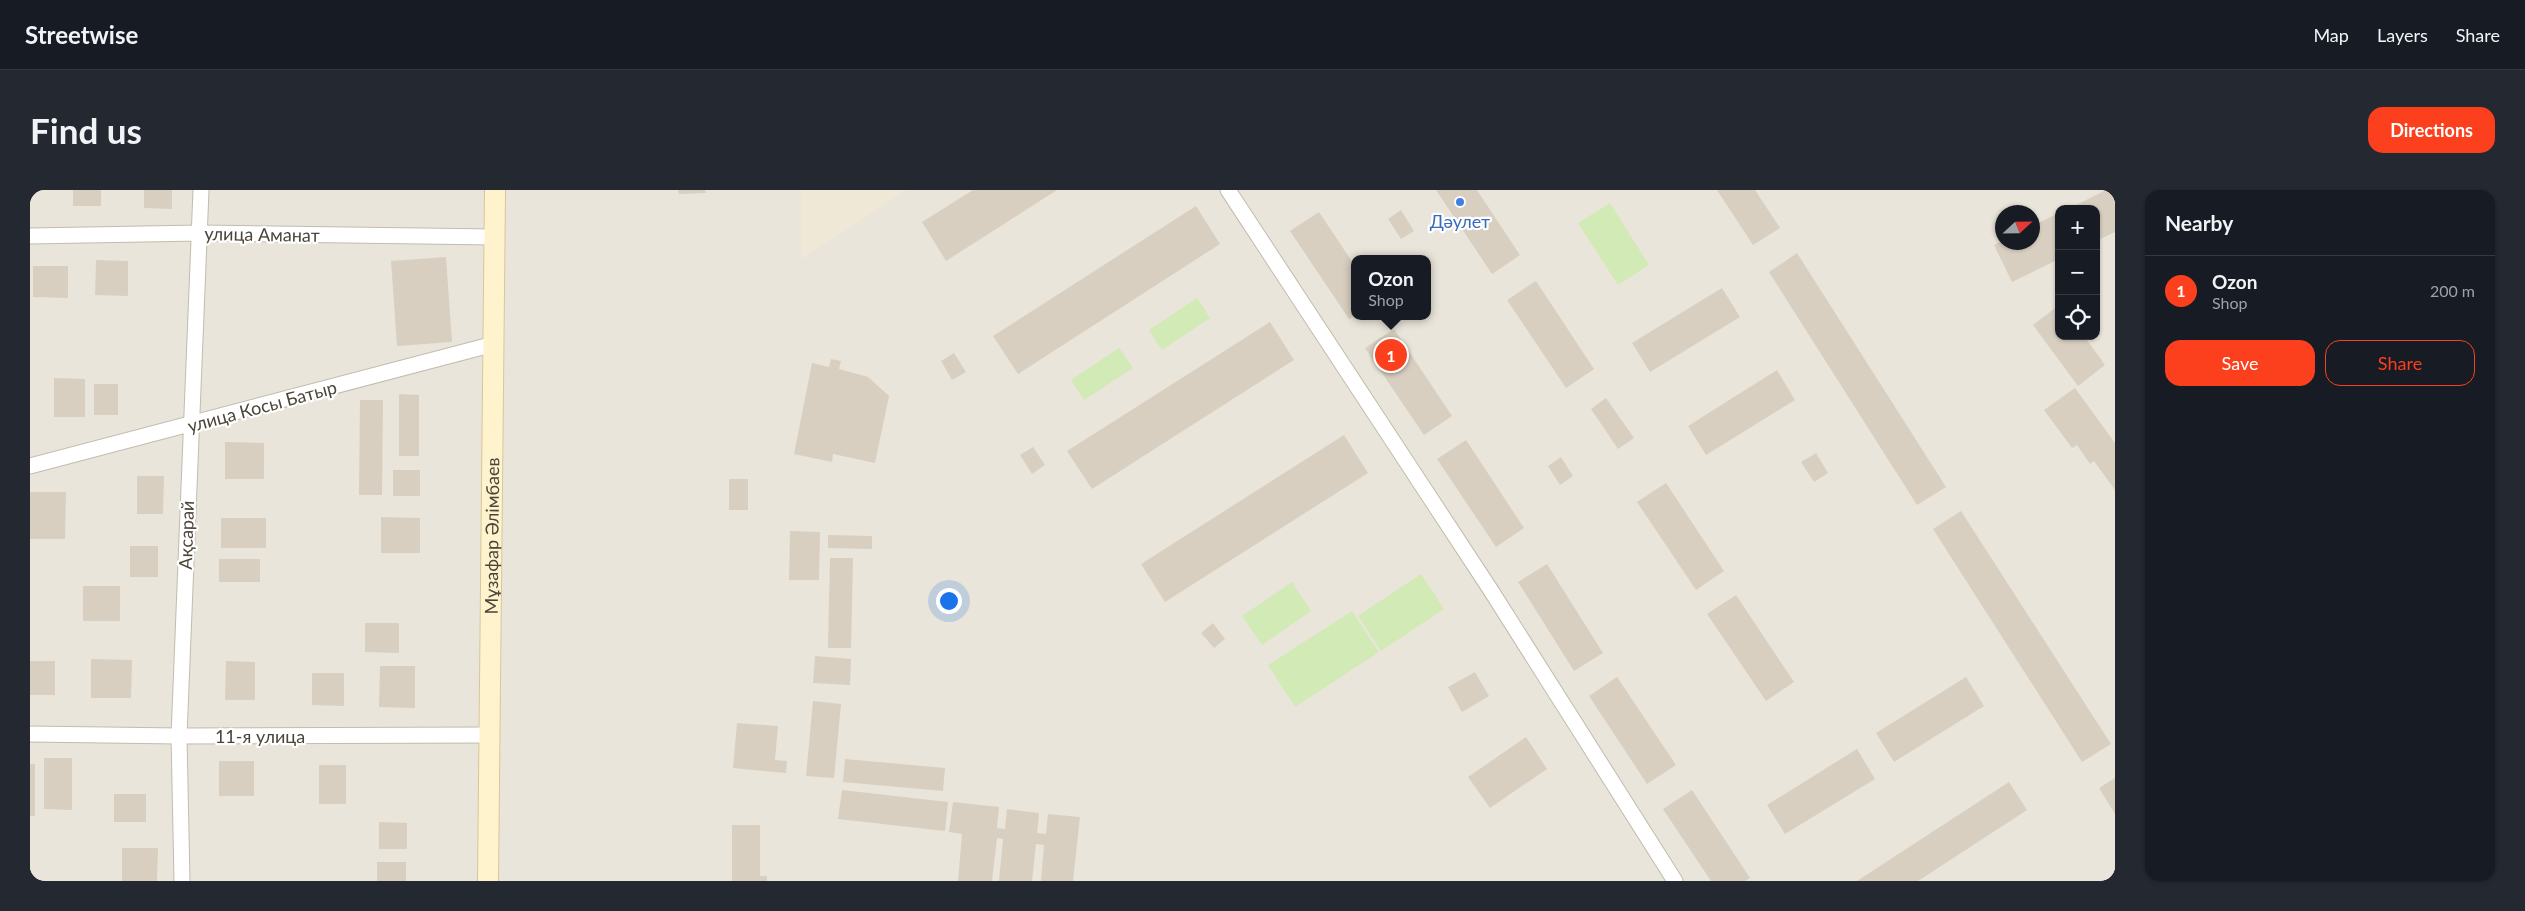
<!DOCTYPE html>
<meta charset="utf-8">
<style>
body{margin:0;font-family:Lato,sans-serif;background:#242831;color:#f1f3f6}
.controls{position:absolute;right:15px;top:15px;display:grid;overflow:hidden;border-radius:10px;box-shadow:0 1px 4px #0004}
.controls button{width:45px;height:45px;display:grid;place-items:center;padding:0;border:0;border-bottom:1px solid #363941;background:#171b24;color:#f1f3f6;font:25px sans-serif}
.compass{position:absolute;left:1965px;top:15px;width:45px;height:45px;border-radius:50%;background:#171b24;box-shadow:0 1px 4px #0004;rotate:68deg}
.you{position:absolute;left:918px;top:410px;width:18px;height:18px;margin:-12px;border:4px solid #fff;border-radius:50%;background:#1a73e8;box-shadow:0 0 0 8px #1a73e833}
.badge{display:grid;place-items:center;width:32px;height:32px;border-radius:50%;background:#fc3f1d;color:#fff;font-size:16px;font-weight:700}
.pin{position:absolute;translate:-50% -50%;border:2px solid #fff;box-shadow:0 1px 5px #0006}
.popup{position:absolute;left:1321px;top:65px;width:80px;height:65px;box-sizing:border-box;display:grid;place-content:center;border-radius:10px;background:#171b24;filter:drop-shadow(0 1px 4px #0005);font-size:16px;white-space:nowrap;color:#9ea1a6}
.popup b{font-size:19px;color:#f1f3f6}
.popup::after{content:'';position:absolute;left:50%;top:100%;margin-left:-10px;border:10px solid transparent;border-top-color:#171b24}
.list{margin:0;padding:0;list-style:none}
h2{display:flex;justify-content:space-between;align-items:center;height:65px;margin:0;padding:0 20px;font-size:21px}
h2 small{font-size:16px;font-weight:400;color:#9ea1a6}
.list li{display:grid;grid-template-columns:32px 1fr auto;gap:15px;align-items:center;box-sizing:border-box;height:70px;padding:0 20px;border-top:1px solid #363941}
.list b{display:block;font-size:19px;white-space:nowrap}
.list p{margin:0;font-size:16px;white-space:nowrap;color:#9ea1a6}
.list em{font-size:16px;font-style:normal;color:#9ea1a6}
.actions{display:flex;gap:10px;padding:15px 20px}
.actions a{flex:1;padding:11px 0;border:1px solid #fc3f1d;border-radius:15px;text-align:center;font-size:18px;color:#fc3f1d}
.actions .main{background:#fc3f1d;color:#fff}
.icon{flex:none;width:28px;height:28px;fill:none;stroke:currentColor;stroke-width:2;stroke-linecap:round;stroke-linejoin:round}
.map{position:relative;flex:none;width:2085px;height:691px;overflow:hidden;border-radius:15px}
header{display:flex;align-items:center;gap:30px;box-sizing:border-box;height:70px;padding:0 25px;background:#171b24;border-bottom:1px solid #363941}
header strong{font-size:24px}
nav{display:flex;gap:28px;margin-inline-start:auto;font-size:18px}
.intro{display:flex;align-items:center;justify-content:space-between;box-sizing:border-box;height:120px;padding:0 30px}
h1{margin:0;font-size:35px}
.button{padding:12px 22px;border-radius:15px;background:#fc3f1d;color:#fff;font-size:18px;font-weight:700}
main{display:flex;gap:30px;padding:0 30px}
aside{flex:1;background:#171b24;border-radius:15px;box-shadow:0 1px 4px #0004}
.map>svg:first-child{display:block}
</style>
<header>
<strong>Streetwise</strong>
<nav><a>Map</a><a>Layers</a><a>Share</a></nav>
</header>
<div class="intro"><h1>Find us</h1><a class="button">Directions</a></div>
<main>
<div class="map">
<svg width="2085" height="691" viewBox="0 0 2085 691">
<rect width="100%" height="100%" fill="#f6f3ec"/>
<!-- residential -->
<path fill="#eae5da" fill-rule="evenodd" d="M 0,0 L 2085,0 L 2085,691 L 0,691 ZM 2029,19 L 2066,19 L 2066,146 L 2029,146 ZM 1972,22 L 2002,22 L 2002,52 L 1972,52 ZM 1325,69 L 1397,69 L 1397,126 L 1325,126 Z"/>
<!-- education -->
<polygon fill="#efe8d6" points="771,0 877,0 771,69"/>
<!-- green -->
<g fill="#d2eab5">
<polygon points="1580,13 1619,75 1588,95 1548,33"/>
<polygon points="1167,108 1180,128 1132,160 1119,140"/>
<polygon points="1089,158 1103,178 1054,210 1041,190"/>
<polygon points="1391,384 1414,419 1351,461 1328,426"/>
<polygon points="1262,392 1281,421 1232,455 1212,426"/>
<polygon points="1322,421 1349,462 1265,517 1238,475"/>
</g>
<!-- building -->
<g fill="#d8cfc1">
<rect x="43" y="0" width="28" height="16"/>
<polygon points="114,0 142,0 142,19 114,18"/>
<polygon points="648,0 675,0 676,3 649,4"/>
<polygon points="943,0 1027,0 916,71 892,32"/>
<polygon points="1406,0 1447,0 1490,65 1462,84"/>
<polygon points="1687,0 1725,0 1750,38 1723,55"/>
<polygon points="2076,0 2085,0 2085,42 2066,51 2066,19 2038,19"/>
<polygon points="1166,16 1190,54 988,184 963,146"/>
<polygon points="1371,20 1384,41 1371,49 1358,29"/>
<polygon points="1289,22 1325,76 1325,125 1319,129 1260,41"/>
<polygon points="2029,23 2029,69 1982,92 1964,55 1972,51 2002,52 2002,36"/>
<polygon points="1767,63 1916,297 1887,315 1739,82"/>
<polygon points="416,67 422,152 367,156 361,71"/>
<polygon points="66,70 98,71 98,106 65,105"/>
<polygon points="3,76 38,76 38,108 3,107"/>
<polygon points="1506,91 1564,179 1536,198 1477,110"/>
<polygon points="1692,98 1710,127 1620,182 1602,153"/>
<polygon points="2029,115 2029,146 2054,146 2075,175 2048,196 2003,135"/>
<polygon points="1240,132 1264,170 1062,299 1037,261"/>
<polygon points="1364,139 1422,226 1394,245 1335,158"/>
<polygon points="924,163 936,182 922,190 911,171"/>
<polygon points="801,169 811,171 809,179 838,187 859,206 845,273 803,264 802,272 764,264 782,173 799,177"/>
<polygon points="1747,180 1765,210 1676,265 1658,236"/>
<polygon points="24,188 55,189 55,227 24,227"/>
<rect x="64" y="194" width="24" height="31"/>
<polygon points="2045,198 2085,253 2085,300 2064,271 2060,274 2047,255 2042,258 2014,220"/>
<polygon points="369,204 389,205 389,266 369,266"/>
<polygon points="1576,208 1604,248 1588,259 1561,219"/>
<polygon points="330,210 353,210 352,305 329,305"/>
<polygon points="1314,245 1338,283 1135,412 1111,374"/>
<polygon points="1436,250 1494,338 1466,357 1407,269"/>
<polygon points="195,252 234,253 234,289 195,289"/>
<polygon points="1003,257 1015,275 1002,284 990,265"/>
<polygon points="1786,263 1798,283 1784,292 1771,272"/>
<polygon points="1531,267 1543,286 1530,295 1518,276"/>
<rect x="363" y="280" width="27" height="26"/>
<polygon points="107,286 134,286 133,324 107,324"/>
<rect x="699" y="289" width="19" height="31"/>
<polygon points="1636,293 1694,381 1666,400 1607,312"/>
<polygon points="0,302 36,302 35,349 0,349"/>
<polygon points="1931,321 2081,554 2052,572 1903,339"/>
<polygon points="351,327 390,328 390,363 351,363"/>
<rect x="191" y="328" width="45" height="30"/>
<polygon points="760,341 790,342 789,390 759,390"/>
<polygon points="798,345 842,346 842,359 798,358"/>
<rect x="100" y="356" width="28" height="31"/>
<polygon points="800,368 823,368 821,458 798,458"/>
<rect x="189" y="369" width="41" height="23"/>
<polygon points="1517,374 1573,463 1544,481 1488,392"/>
<rect x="53" y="396" width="37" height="35"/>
<polygon points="1706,405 1764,492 1736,511 1677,424"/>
<polygon points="335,433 369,433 369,463 335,462"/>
<polygon points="1183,433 1195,449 1184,458 1171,443"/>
<polygon points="785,466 821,469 820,495 783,493"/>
<polygon points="61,469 102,470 101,508 61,508"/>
<rect x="0" y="471" width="25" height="34"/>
<polygon points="196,471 225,472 225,510 195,510"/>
<polygon points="350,476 385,476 385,518 349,517"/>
<polygon points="1445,482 1459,506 1432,522 1418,497"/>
<polygon points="282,483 314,483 314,516 282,515"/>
<polygon points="1587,487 1646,575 1617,594 1559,506"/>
<polygon points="1936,487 1954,516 1864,572 1846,543"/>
<polygon points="783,511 811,514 804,588 776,586"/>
<polygon points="707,533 748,536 745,570 757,571 756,583 703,578"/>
<polygon points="1496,547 1517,579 1460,618 1438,587"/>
<polygon points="1827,559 1845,589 1755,644 1737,615"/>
<polygon points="14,568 42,568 42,620 14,619"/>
<polygon points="815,569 915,578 913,601 813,592"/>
<rect x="189" y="571" width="35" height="35"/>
<rect x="0" y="574" width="5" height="52"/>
<rect x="289" y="575" width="27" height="39"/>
<polygon points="2085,588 2085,624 2069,598"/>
<polygon points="1979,592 1997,620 1888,691 1827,691"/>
<polygon points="812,600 918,612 915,641 808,629"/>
<polygon points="1662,600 1720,688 1715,691 1681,691 1633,619"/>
<rect x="84" y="604" width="32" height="28"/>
<polygon points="923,612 969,617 967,638 975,639 977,619 1009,623 1007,643 1016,644 1018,624 1050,627 1043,691 1011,691 1014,655 1006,654 1002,691 969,691 973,649 967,648 962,691 928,691 932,644 919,642"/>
<polygon points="349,632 377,633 377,659 349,659"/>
<polygon points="702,635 730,635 730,686 737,686 737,691 702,691"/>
<polygon points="92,658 128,658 127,691 92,691"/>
<rect x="347" y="672" width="29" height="19"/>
</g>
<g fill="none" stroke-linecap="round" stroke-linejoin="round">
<defs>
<g id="street">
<polyline points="1198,0 1460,399 1645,691"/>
<polyline points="0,46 170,43 465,47"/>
<polyline points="0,276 464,154"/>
<polyline points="0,544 149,546 460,545"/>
<polyline points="152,691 149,546 171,0"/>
</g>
<g id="secondary">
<path id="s1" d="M 458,691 L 465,0"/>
</g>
</defs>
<!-- street casing -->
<use href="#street" stroke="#c2bbae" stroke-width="17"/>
<!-- secondary casing -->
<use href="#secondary" stroke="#d6c79b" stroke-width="22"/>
<!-- street -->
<use href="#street" stroke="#fff" stroke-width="15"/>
<!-- secondary -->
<use href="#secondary" stroke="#fff3cd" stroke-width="20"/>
</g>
<!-- markers -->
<circle fill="#3f7fe0" stroke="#fff" stroke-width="2" cx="1430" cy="12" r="5"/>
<g text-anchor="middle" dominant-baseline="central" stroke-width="4.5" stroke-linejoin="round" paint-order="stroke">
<!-- shop labels -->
<g font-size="18" fill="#366cbe" stroke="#fff">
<text x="1430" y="31">Дәулет</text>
</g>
<!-- street labels -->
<g font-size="18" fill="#4b4439" stroke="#fff">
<text transform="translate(232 44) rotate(1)">улица Аманат</text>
<text transform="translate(232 216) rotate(-15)">улица Косы Батыр</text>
<text transform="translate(156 345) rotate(-88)">Ақсарай</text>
<text stroke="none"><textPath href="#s1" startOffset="345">Мұзафар Әлімбаев</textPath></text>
<text x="230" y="546">11-я улица</text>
</g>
</g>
</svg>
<div class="controls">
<button>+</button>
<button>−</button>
<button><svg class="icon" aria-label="locate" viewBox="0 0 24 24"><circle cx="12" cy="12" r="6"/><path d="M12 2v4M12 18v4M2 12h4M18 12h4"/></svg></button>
</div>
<svg class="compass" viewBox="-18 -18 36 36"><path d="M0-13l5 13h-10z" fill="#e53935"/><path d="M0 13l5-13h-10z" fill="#9ea1a6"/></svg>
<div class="you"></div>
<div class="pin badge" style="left:1361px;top:165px">1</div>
<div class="popup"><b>Ozon</b>Shop</div>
</div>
<aside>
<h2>Nearby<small></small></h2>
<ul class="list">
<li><span class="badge">1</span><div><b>Ozon</b><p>Shop</p></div><em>200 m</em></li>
</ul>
<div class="actions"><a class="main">Save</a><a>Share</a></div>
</aside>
</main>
